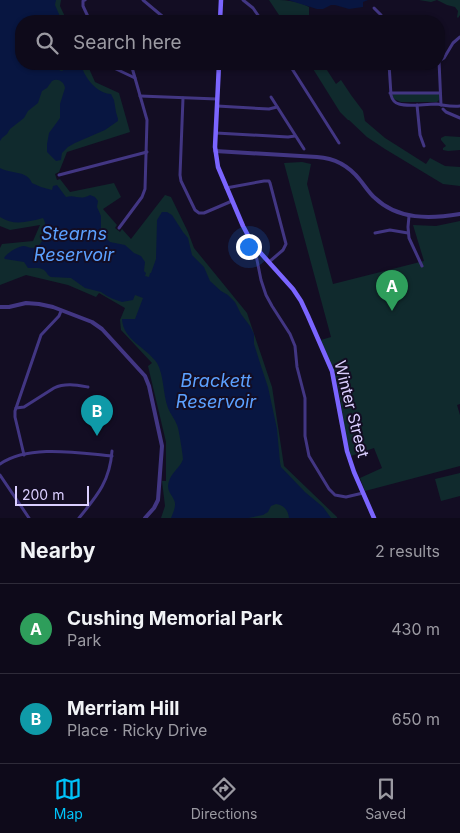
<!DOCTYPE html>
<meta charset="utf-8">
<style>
body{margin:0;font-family:Inter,sans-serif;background:#1c1827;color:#f1f3f6}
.scale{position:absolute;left:15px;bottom:12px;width:74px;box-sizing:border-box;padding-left:5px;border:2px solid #daceff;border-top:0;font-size:14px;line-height:18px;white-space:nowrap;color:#daceff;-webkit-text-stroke:4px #130d23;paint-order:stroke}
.you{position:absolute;left:248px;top:246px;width:18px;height:18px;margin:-12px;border:4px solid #fff;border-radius:50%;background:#1a73e8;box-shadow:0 0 0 8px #1a73e833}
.badge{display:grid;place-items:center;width:32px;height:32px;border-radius:50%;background:#00c3f9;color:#fff;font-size:16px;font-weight:700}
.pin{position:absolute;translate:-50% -41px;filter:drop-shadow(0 1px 2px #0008)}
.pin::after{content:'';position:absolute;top:26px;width:18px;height:15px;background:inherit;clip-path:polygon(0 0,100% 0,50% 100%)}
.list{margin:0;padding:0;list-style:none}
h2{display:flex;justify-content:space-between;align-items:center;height:65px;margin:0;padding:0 20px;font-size:21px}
h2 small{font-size:16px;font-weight:400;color:#9b9aa2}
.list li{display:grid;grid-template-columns:32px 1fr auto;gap:15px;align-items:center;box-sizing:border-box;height:90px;padding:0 20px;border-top:1px solid #2e2b39}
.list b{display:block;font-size:19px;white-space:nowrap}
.list p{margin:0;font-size:16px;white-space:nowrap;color:#9b9aa2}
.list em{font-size:16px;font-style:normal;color:#9b9aa2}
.icon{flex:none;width:28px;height:28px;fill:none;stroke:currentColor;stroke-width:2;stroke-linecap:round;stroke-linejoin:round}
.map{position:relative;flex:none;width:460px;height:518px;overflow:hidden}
.search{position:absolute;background:#0e0a1a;box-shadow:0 1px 4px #0004;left:15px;right:15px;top:15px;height:55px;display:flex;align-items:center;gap:12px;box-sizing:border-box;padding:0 18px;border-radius:20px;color:#9b9aa2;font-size:19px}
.sheet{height:245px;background:#0e0a1a}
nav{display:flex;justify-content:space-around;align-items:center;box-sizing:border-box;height:70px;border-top:1px solid #2e2b39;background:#0e0a1a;font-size:14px;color:#9b9aa2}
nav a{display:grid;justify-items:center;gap:2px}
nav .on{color:#00c3f9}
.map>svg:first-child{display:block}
</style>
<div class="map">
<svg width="460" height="518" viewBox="0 0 460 518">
<rect width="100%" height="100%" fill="#130d23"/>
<!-- green -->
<g fill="#102a2d">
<polygon points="0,0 61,0 60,6 67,21 21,21 21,64 87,64 95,82 119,93 130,132 67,152 59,172 55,174 57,180 60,179 70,192 114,183 121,197 103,209 117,225 115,228 120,232 122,229 131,239 165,195 171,197 188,232 194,248 247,313 272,387 284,466 337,517 337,518 161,518 165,506 162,481 166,481 166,442 148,366 152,363 121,330 120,320 125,308 99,293 96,297 68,285 26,275 0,285 0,248 2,244 33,241 40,225 10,230 0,226"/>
<path d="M 269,0 C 283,0 297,0 309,7 L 309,21 L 283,21 Z"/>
<polygon points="419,0 460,0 460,15 458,18 457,17 458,11 455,7 447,5 437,0 431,2"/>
<polygon points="310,64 323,64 336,84 341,80 351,95 363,111 365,121 385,138 426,164 430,158 445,166 460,167 460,186 443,184 385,149 367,137 349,120 348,120 340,112"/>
<polygon points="394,93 438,93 439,95 439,100 437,102 401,102 394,99 392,95"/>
<polygon points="445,136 460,137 460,150 448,151 443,150 443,148 446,146 441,140 441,138"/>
<path d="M 302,162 L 311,164 L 307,184 L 333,284 L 424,261 L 413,225 L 436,226 L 460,221 L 460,404 L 457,405 L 460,415 L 460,466 L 365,491 L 360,478 L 382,468 L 374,448 L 351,456 C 343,432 343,405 336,380 C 333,366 326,353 321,340 L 331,337 L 284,163 Z"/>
<polygon points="460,473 460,496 441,501 435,479"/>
</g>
<!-- water -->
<g fill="#081641">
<path d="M 0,0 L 56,0 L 55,5 L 62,21 L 21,21 L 21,64 L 52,64 L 56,69 L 62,71 L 66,68 L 67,64 L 81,64 C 84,77 96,93 111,94 L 114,100 L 116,112 L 118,119 L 118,121 L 105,130 L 75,143 L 68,147 L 62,153 L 61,160 L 56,161 L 47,152 L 47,144 L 49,133 L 60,118 L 60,104 L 65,88 C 64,81 57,78 52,81 L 47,88 L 42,91 L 38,103 L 28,111 L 24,118 L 10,129 L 7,134 L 2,138 L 0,141 Z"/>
<polygon points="288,0 368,0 363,2 363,7 349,9 335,5 331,5 323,9 317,9"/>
<path d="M 0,168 C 10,174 27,170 32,183 L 41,187 L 52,190 L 53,186 L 57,185 L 66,197 C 76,194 79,201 90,195 L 95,197 L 98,201 L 97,207 L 101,216 L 101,231 L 105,237 L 110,242 L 125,245 L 134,253 L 141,256 L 145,262 L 144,271 L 146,273 L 145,276 L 149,277 L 150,273 L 151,273 L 156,259 L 157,220 L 162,212 L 167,212 L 172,215 L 183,232 L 188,238 L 192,255 L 204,267 L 210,281 L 221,291 L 228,295 L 235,302 L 241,314 L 250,326 L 254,334 L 254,344 L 261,366 L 268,387 L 277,429 L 280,462 L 281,467 L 305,492 L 323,507 L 331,518 L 289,518 C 288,510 284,505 276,504 L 271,506 L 268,512 L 263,515 L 248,518 L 171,518 C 173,513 177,505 174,500 C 172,495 168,492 168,486 C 170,472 180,469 183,459 C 183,456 179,429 177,425 C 175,419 170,414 168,408 C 163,395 164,375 157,363 C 146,347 123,340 122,319 L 135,319 L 143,298 L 135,295 L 133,300 L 122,302 L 113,299 L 107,296 L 101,292 L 85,288 L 71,278 L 51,277 C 45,273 50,277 46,272 C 43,267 35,268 30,268 L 28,268 L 24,262 L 5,259 L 4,258 C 7,253 18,246 24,246 C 29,247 32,249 36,247 C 45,243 48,225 43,218 C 27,222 14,226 0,217 Z"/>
</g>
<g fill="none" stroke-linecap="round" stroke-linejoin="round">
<!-- minor -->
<g stroke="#423683" stroke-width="3">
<polyline points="85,0 83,1 83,6 90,21"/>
<polyline points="143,0 168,21"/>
<polyline points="243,0 253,8 262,21"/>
<polyline points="374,8 381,15 382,21"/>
<polyline points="439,61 441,105"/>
<polyline points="439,61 444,58 453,43 460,37"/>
<polyline points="110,64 116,69 135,78"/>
<polyline points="126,64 218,68"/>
<polyline points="289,64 339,143"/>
<path d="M 389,64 L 391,95 C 392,99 394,103 399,104 C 409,107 424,104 436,104 C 444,105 451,107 460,106"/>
<polyline points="389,64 402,64"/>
<polyline points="390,93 440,93"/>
<polyline points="140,96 217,99"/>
<polyline points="271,97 304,149"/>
<polyline points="183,98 180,175 181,181 195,210 199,213 204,213 232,201"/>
<polyline points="417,105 420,135 424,146"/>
<polyline points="217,106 269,109 277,107"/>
<polyline points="443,109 446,112 460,118"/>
<polyline points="216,133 288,137 295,136"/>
<polyline points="59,175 147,152"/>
<polyline points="226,188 264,181 269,181 270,183 286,244 283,250 269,262"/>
<polyline points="409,216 408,227 409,238 422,266"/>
<polyline points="119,228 142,197 145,189 147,120 131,64"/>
<polyline points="375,233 390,230 408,233"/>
<polyline points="257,249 256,255 261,280 266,295 272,306 290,334 295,346 297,367 305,398 305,436 309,456 329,489 335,495 346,497 363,493"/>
<path d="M 16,408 L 24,407 L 54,388 C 65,383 76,385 88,387"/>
<polyline points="24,455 15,417 15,411 41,335 59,316 61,311"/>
<path d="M 0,464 C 29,444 79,453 112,456"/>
<polyline points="0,475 29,518"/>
<path d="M 79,518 C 97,496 110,481 112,451"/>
</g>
<!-- tertiary -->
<g stroke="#423683" stroke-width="4">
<path d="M 215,151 L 317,157 C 335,158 349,166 360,180 C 365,186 369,193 375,198 C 398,220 430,219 460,214"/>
<polyline points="0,307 9,307 26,303 39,304 53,307 92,322 102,329 145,376 149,386 162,446 158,500 154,508 145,518"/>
</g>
<!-- secondary -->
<g stroke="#7b65ff" stroke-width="4.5">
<polyline points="220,21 221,0"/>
<polyline points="219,64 215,147 218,167 243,226 251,241 257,249 293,289 301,301 308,316 332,371 347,451 354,472 374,518"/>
</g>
</g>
<g text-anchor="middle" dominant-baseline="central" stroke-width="4" stroke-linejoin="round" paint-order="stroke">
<!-- street labels -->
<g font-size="16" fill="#daceff" stroke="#130d23">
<text transform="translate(352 409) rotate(76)">Winter Street</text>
</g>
<!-- water labels -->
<g font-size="18" font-style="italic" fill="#5ca1ff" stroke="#130d23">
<text x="74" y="233">Stearns<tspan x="74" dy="21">Reservoir</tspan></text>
<text x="216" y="380">Brackett<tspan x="216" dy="21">Reservoir</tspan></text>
</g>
</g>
</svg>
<div class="scale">200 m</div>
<div class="you"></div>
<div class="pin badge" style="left:392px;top:311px;background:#2e9e5b">A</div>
<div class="pin badge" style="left:97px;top:436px;background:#0f9aa8">B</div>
<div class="search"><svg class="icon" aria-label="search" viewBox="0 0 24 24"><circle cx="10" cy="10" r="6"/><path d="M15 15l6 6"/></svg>Search here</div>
</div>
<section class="sheet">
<h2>Nearby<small>2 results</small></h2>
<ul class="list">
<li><span class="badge" style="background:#2e9e5b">A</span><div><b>Cushing Memorial Park</b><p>Park</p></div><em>430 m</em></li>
<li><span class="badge" style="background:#0f9aa8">B</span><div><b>Merriam Hill</b><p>Place · Ricky Drive</p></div><em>650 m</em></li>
</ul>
</section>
<nav>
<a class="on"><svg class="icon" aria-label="map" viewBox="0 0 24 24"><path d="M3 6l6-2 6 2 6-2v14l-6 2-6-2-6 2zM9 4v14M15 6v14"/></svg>Map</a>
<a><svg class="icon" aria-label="directions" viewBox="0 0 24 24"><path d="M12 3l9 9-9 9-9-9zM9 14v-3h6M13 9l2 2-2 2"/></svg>Directions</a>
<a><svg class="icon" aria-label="saved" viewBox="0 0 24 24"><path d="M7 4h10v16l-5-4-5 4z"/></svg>Saved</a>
</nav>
